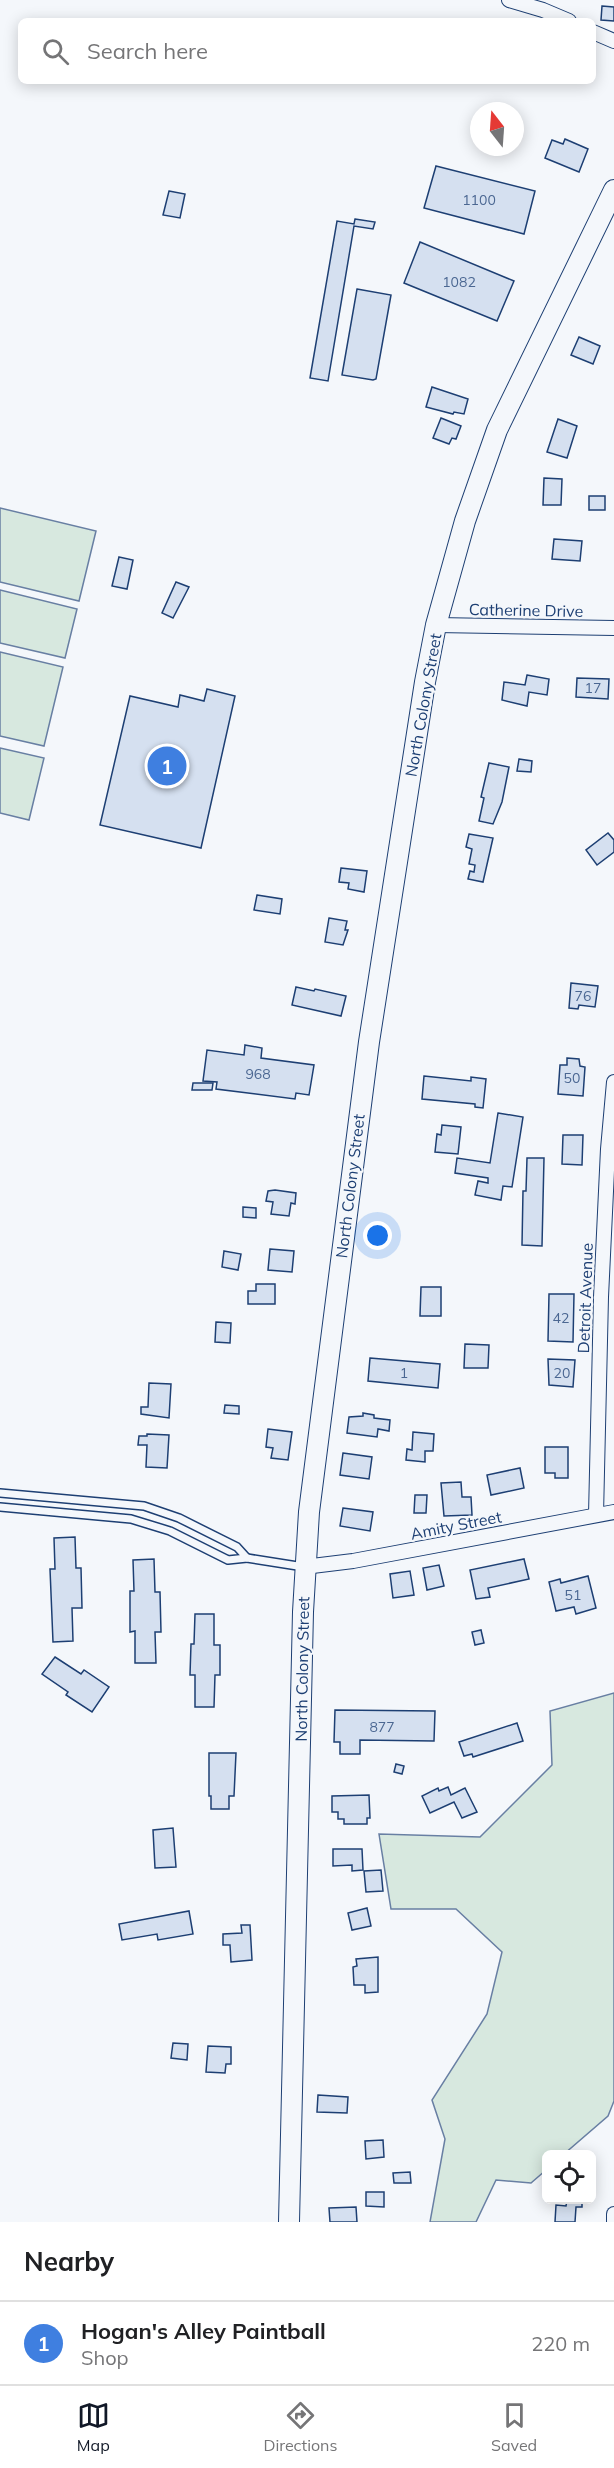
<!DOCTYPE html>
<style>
body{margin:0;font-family:Mulish,sans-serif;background:#f2f2f2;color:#202124}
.controls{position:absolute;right:18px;bottom:18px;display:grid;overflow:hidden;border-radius:9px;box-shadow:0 3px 15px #0003}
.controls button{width:54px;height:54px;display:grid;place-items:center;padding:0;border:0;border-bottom:2px solid #e0e0e0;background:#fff;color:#202124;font:30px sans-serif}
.compass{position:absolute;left:470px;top:102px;width:54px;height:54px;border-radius:50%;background:#fff;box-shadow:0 3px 15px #0003;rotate:343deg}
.you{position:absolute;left:378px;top:1236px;width:21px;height:21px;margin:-15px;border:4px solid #fff;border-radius:50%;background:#1a73e8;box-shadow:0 0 0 9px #1a73e833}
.badge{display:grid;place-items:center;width:39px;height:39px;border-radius:50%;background:#111827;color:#fff;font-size:20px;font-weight:700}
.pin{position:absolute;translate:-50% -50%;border:3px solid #fff;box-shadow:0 2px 6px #0006}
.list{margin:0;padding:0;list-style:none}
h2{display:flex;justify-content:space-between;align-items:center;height:78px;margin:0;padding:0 24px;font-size:26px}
h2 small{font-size:20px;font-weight:400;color:#757577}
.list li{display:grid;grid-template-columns:39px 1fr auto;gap:18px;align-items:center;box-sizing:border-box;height:84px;padding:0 24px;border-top:2px solid #e0e0e0}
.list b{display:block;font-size:22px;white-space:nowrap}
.list p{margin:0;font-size:20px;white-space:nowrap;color:#757577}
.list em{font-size:20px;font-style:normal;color:#757577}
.icon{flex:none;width:33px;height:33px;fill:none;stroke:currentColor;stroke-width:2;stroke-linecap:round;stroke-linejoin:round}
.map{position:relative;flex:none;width:614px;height:2222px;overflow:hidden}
.search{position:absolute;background:#fff;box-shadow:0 3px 15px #0003;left:18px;right:18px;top:18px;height:66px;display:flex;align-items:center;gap:15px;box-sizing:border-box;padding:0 21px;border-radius:9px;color:#757577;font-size:22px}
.sheet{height:162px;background:#fff}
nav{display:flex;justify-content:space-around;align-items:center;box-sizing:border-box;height:84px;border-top:2px solid #e0e0e0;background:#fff;font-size:16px;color:#757577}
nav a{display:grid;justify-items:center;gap:3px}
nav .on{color:#111827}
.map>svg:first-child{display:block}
</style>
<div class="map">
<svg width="614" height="2222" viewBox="0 0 614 2222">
<rect width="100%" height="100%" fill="#f4f7fb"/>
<!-- green -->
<g fill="#d7e8df" stroke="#687fa3" stroke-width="1.5">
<polygon points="0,508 96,531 79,601 0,582"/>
<polygon points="0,590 77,609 65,658 0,643"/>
<polygon points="0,652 63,667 44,746 0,736"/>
<polygon points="0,748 44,758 29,820 0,813"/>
<polygon points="614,1693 614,2101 608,2116 564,2154 546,2154 546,2170 531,2183 496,2180 476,2222 430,2222 445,2139 432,2100 487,2014 502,1952 456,1909 391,1909 379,1834 480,1837 552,1765 550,1711"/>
</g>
<!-- building -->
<g fill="#d5e0f0" stroke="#1d3f73" stroke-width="1.5">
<polygon points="602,6 614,7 614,21 601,20"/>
<polygon points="565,139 588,149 579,172 545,158 552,140 563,144"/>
<polygon points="436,166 535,191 524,234 424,208"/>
<polygon points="169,191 185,194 180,218 163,215"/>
<polygon points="355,219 375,222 373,229 354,226 328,381 310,378 337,221 354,224"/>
<polygon points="420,242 514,281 497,321 404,283"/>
<polygon points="357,289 391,295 376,379 373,380 342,375"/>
<polygon points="579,337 600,346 593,364 571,355"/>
<polygon points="432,387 468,399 464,414 454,412 453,414 426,407"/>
<polygon points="441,418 461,426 456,439 452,438 449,444 433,438"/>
<polygon points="558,419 577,426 567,458 547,452"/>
<polygon points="544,478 562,479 561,505 543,505"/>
<rect x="589" y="496" width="16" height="14"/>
<polygon points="554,539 582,541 580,561 552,559"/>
<polygon points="119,557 133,560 127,589 112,586"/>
<polygon points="176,582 189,587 173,618 162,613"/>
<polygon points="527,675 549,679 547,695 529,692 527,706 502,700 504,682 525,685"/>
<polygon points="577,678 609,679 608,699 576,697"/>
<polygon points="207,689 235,696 201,848 100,825 130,696 178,707 180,695 204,701"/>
<polygon points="519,759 532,761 531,772 517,771"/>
<polygon points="489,763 509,767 502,802 493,824 479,821 484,798 481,797"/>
<polygon points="608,833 614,840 614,852 597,865 586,850"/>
<polygon points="469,834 493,838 483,882 468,879 470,871 474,872 475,865 469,864 472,849 466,847"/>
<polygon points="341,868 367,871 364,892 348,889 349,883 339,882"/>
<polygon points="257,895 282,899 280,914 254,910"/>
<polygon points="329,918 347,921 345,930 348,930 343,945 325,942"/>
<polygon points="571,983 598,986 595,1007 579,1005 578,1009 569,1008"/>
<polygon points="296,987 314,991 315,989 346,996 341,1016 292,1005"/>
<polygon points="245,1045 262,1048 261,1058 314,1065 309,1095 296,1093 295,1099 216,1089 217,1082 203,1081 207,1050 244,1055"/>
<polygon points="567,1058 579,1059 580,1066 585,1067 583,1096 558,1094 560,1065 567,1065"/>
<polygon points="424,1076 471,1081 471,1077 486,1079 483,1108 475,1107 475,1104 422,1099"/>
<polygon points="193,1083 213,1083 212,1090 192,1090"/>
<polygon points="498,1113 523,1117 512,1187 503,1186 501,1200 475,1195 478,1181 488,1183 488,1178 455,1173 457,1158 490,1163"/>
<polygon points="442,1125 461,1127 458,1154 435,1152 437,1134 441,1135"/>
<polygon points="563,1135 583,1135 582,1165 562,1164"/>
<polygon points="527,1158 544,1158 542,1246 522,1245 523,1191 526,1191"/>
<polygon points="275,1190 296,1193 295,1204 291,1203 289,1216 271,1214 273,1202 266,1201 268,1191"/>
<polygon points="243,1207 256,1208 256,1218 243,1217"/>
<polygon points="270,1249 294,1251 292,1272 268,1270"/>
<polygon points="224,1251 241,1254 238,1270 222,1267"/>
<polygon points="256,1284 275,1284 275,1304 248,1304 248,1291 256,1291"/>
<polygon points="421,1287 441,1287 441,1316 420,1316"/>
<polygon points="549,1294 574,1294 573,1342 548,1341"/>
<polygon points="216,1322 231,1323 230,1343 215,1342"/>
<polygon points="465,1344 489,1345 488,1368 464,1368"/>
<polygon points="370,1358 440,1364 438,1388 368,1381"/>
<polygon points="548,1359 575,1360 573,1387 549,1385"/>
<polygon points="149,1383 171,1384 169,1418 141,1414 141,1407 148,1407"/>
<polygon points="225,1405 239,1406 239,1414 224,1413"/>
<polygon points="363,1413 374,1415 374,1418 390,1420 389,1431 378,1429 377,1437 347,1433 349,1417 363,1416"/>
<polygon points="268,1429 292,1432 288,1460 271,1458 273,1448 266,1447"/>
<polygon points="413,1432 434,1434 433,1451 425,1451 425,1462 406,1460 407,1449 412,1450"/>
<polygon points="147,1434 169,1435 167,1468 146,1467 147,1445 138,1445 139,1436 147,1436"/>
<polygon points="545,1447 568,1447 568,1478 555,1478 555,1473 545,1473"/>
<polygon points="343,1453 372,1457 369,1479 340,1475"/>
<polygon points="520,1468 524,1488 491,1495 487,1475"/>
<polygon points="461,1482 462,1497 471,1497 472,1515 444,1516 441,1483"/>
<polygon points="415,1495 427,1495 426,1513 414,1513"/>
<polygon points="343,1508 373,1512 370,1531 340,1526"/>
<polygon points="75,1537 76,1568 81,1568 82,1608 72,1608 73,1641 53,1642 50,1569 55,1569 54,1538"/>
<polygon points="154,1559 155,1592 160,1592 161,1632 155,1632 156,1663 135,1663 135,1631 130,1632 130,1591 134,1591 133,1560"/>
<polygon points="524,1559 529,1579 488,1588 490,1597 476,1599 470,1570"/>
<polygon points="439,1565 444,1586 427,1590 423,1568"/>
<polygon points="410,1571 414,1595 393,1598 390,1574"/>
<polygon points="588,1576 596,1608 576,1614 574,1607 556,1611 549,1582 560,1579 561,1583"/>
<polygon points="195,1614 214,1614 214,1645 220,1645 220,1675 215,1675 214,1707 195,1707 195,1675 190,1675 191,1644 194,1644"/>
<polygon points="481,1630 484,1643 475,1645 472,1632"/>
<polygon points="55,1657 81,1674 84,1670 109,1687 92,1712 66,1695 68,1692 42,1674"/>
<polygon points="335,1710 435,1711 434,1741 360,1740 360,1754 340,1754 340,1742 334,1742"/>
<polygon points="517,1723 523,1741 473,1757 472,1754 464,1756 459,1742"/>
<polygon points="209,1753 236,1753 234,1796 229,1796 229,1809 211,1809 211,1796 209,1796"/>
<polygon points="396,1764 404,1766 402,1774 394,1772"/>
<polygon points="448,1787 451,1795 465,1788 477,1812 462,1818 454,1802 430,1813 422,1796 438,1788 439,1791"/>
<polygon points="369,1795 370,1818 367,1818 367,1824 344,1824 344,1819 338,1819 338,1812 332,1812 332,1796"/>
<polygon points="173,1828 176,1867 155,1868 153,1830"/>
<polygon points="333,1849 362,1849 363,1870 352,1871 352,1865 333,1866"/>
<polygon points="381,1870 383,1891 366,1892 364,1871"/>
<polygon points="367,1908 371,1926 352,1930 348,1913"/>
<polygon points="189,1911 193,1934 158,1940 157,1934 122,1940 119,1924"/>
<polygon points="241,1925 250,1925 252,1960 231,1962 230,1945 223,1945 223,1934 242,1933"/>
<polygon points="378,1957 378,1992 365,1993 365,1985 354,1985 353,1967 357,1966 356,1959"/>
<polygon points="173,2043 188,2044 187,2060 171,2058"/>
<polygon points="208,2046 231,2047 231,2064 226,2064 225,2073 206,2072"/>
<polygon points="318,2095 348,2097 347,2113 317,2112"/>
<polygon points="383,2140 384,2157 366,2159 365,2141"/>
<polygon points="410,2172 411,2183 394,2183 393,2173"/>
<polygon points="366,2192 384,2192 384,2207 366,2206"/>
<polygon points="567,2200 582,2200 582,2207 576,2207 575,2222 555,2222 556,2205 566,2206"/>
<polygon points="356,2207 357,2222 330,2222 329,2208"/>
</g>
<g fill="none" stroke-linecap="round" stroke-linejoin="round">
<defs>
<g id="lane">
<polyline points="0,1493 144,1506 179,1518 237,1547 247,1558 228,1560 170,1531 131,1519 0,1507"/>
<polyline points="247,1558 304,1567"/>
</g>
<g id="street">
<polyline points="509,0 543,10 569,21"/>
<polyline points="593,32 614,41"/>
<polyline points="436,625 614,628"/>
<polyline points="596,1515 601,1297 608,1149 614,1082"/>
<polyline points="304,1567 353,1561 614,1512"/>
<polyline points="614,2222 614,2214"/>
</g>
<polyline id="secondary" points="289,2222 303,1612 309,1512 369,1042 425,682 436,625 465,521 497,430 614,190"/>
</defs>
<!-- lane casing -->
<use href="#lane" stroke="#1d3f73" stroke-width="10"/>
<!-- street casing -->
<use href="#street" stroke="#1d3f73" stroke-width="16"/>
<!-- secondary casing -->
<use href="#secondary" stroke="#1d3f73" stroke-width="22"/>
<!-- lane -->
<use href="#lane" stroke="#f4f7fb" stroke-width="7"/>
<!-- street -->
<use href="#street" stroke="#f4f7fb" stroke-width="14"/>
<!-- secondary -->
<use href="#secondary" stroke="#f4f7fb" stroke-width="20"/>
</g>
<g text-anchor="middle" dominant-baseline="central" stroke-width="4.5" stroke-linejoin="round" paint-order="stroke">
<!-- number labels -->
<g font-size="14" fill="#4b6792">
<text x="479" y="200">1100</text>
<text x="459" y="282">1082</text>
<text x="593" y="688">17</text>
<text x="583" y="996">76</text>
<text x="258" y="1074">968</text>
<text x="572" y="1078">50</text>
<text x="561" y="1318">42</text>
<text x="404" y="1373">1</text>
<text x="562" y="1373">20</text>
<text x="573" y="1595">51</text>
<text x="382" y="1727">877</text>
</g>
<!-- street labels -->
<g font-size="16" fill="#1d3f73" stroke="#f4f7fb">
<text transform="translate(526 610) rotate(1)">Catherine Drive</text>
<text transform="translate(423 705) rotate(-80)">North Colony Street</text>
<text transform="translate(350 1186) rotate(-83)">North Colony Street</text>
<text transform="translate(585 1298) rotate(-88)">Detroit Avenue</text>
<text transform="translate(456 1525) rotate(-11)">Amity Street</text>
<text transform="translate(302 1669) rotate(-89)">North Colony Street</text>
</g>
</g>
</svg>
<div class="controls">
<button><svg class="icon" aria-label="locate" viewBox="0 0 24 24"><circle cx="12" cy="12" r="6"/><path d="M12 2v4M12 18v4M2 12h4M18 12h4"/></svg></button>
</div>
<svg class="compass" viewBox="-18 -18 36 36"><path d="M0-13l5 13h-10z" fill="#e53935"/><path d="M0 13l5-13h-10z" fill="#757577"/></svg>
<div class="you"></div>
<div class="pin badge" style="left:167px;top:766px;background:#3f7fe0">1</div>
<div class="search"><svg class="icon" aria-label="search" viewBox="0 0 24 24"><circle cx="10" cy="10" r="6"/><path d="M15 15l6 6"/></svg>Search here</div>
</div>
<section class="sheet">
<h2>Nearby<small></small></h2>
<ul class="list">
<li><span class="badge" style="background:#3f7fe0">1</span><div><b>Hogan's Alley Paintball</b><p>Shop</p></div><em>220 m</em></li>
</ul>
</section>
<nav>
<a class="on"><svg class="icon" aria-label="map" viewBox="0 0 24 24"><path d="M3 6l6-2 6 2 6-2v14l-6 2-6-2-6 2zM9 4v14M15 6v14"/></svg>Map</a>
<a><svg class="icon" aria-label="directions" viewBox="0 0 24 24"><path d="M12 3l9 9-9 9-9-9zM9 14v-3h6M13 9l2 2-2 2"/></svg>Directions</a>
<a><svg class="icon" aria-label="saved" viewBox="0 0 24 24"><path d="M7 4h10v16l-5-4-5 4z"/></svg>Saved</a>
</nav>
